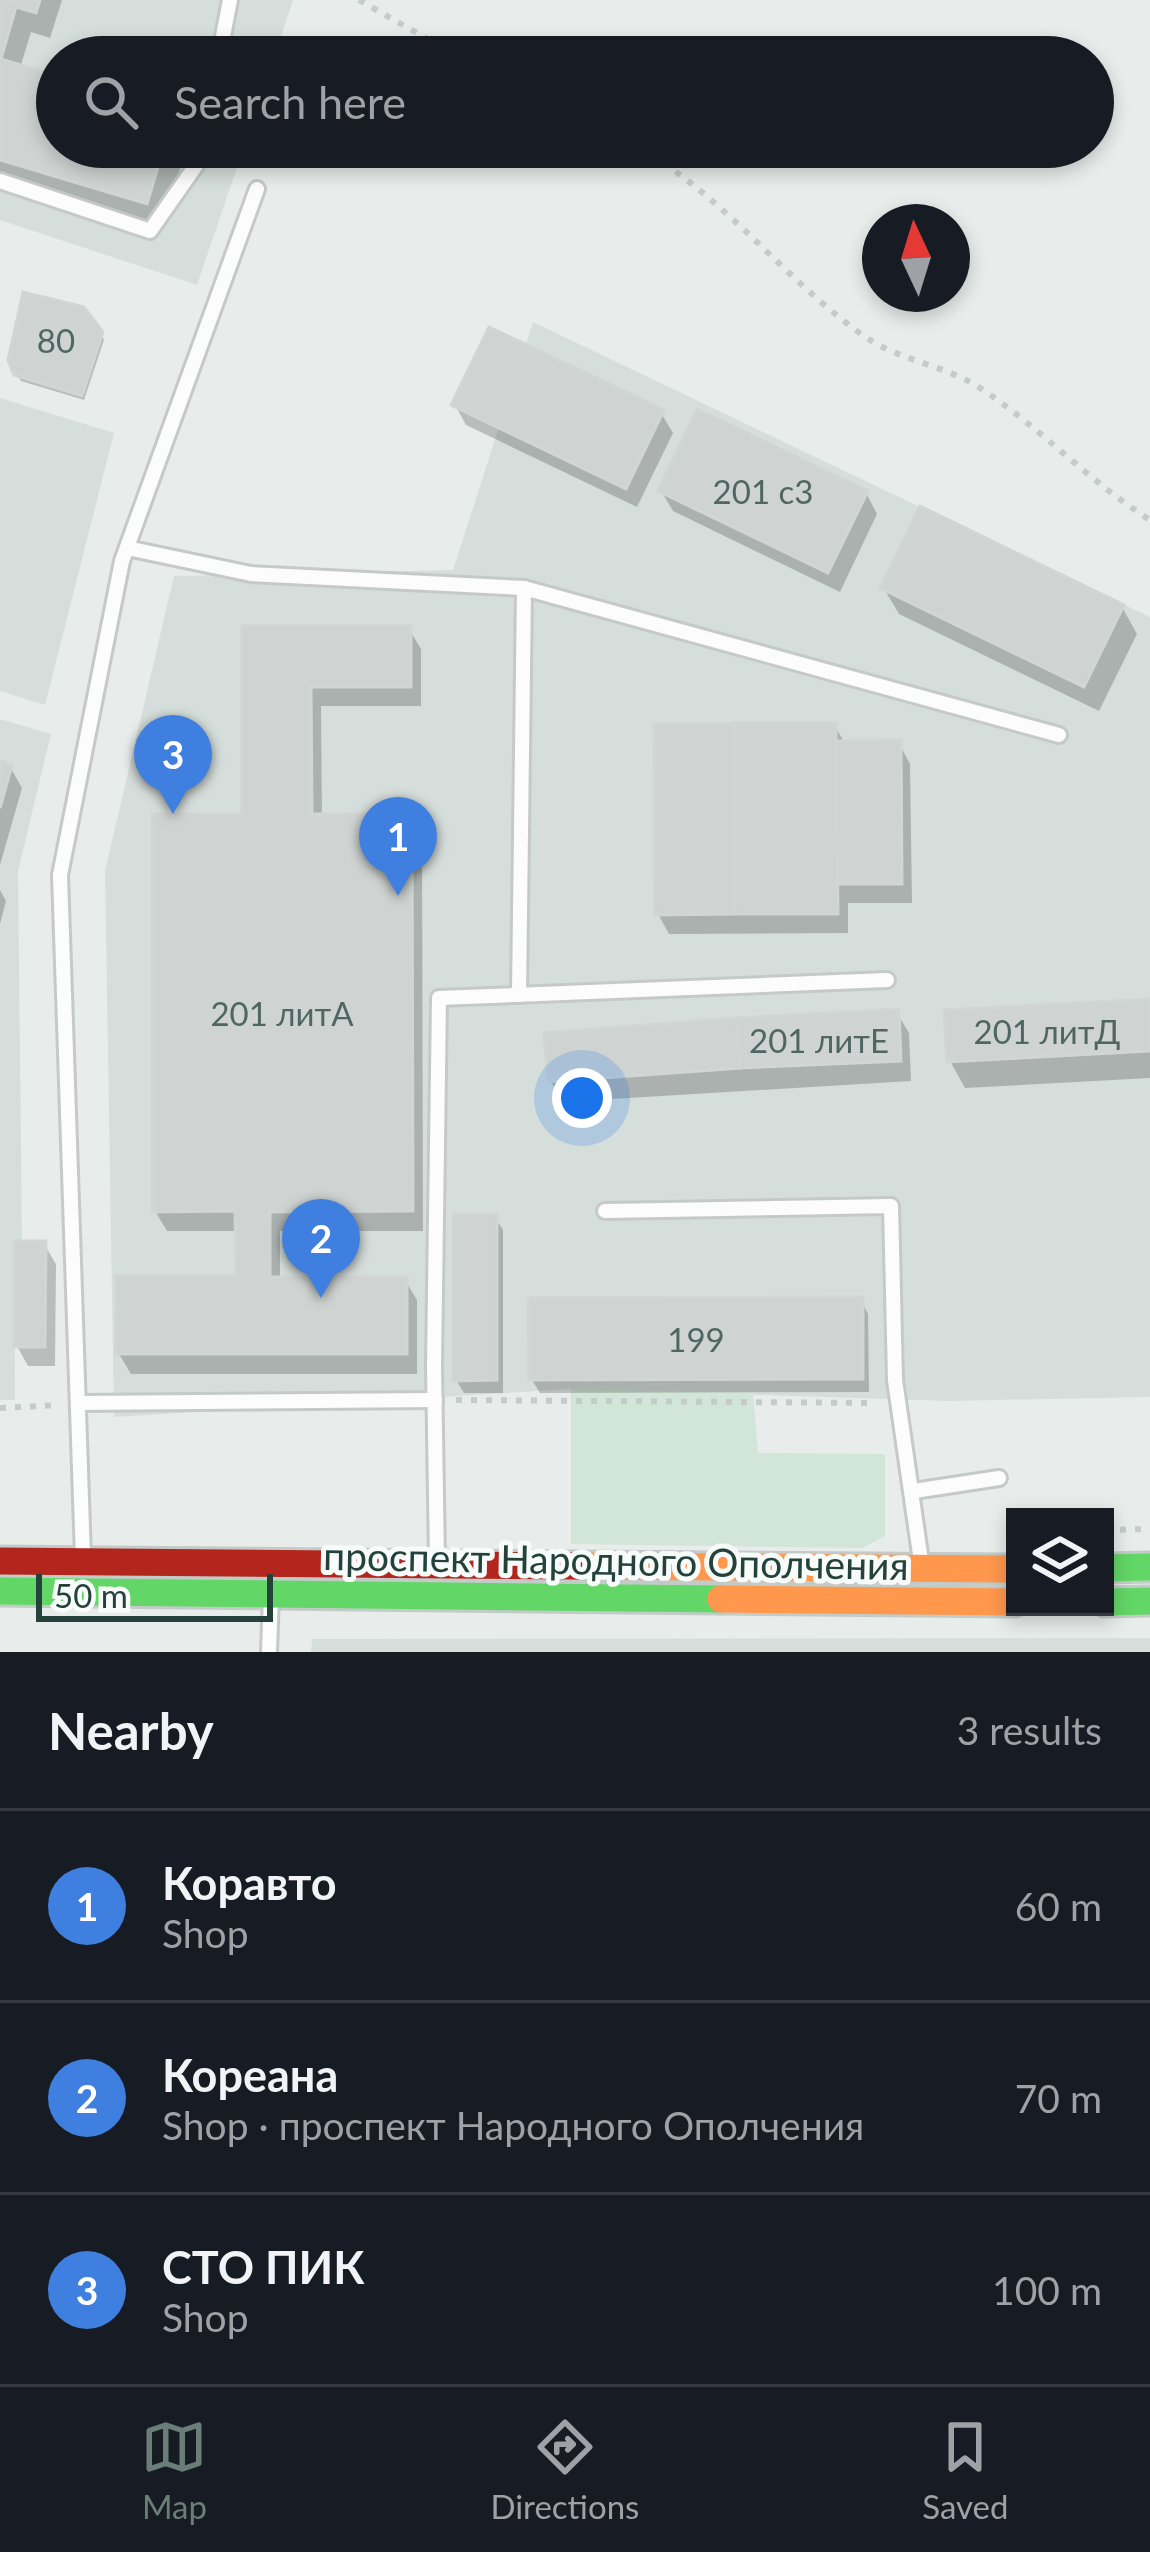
<!DOCTYPE html>
<meta charset="utf-8">
<style>
body{margin:0;font-family:Lato,sans-serif;background:#242831;color:#f1f3f6}
.controls{position:absolute;right:36px;bottom:36px;display:grid;overflow:hidden;border-radius:0px;box-shadow:0 6px 18px #0003}
.controls button{width:108px;height:108px;display:grid;place-items:center;padding:0;border:0;border-bottom:3px solid #363941;background:#171b24;color:#f1f3f6;font:60px sans-serif}
.compass{position:absolute;left:862px;top:204px;width:108px;height:108px;border-radius:50%;background:#171b24;box-shadow:0 6px 18px #0003;rotate:356deg}
.scale{position:absolute;left:36px;bottom:30px;width:237px;box-sizing:border-box;padding-left:12px;border:6px solid #24423a;border-top:0;font-size:33px;line-height:42px;white-space:nowrap;color:#24423a;-webkit-text-stroke:9px #f7fbf9;paint-order:stroke}
.you{position:absolute;left:582px;top:1098px;width:42px;height:42px;margin:-30px;border:9px solid #fff;border-radius:50%;background:#1a73e8;box-shadow:0 0 0 18px #1a73e833}
.badge{display:grid;place-items:center;width:78px;height:78px;border-radius:50%;background:#697e78;color:#fff;font-size:39px;font-weight:700}
.pin{position:absolute;translate:-50% -99px;filter:drop-shadow(0 3px 6px #0008)}
.pin::after{content:'';position:absolute;top:63px;width:42px;height:36px;background:inherit;clip-path:polygon(0 0,100% 0,50% 100%)}
.list{margin:0;padding:0;list-style:none}
h2{display:flex;justify-content:space-between;align-items:center;height:156px;margin:0;padding:0 48px;font-size:51px}
h2 small{font-size:39px;font-weight:400;color:#9ea1a6}
.list li{display:grid;grid-template-columns:78px 1fr auto;gap:36px;align-items:center;box-sizing:border-box;height:192px;padding:0 48px;border-top:3px solid #363941}
.list b{display:block;font-size:45px;white-space:nowrap}
.list p{margin:0;font-size:39px;white-space:nowrap;color:#9ea1a6}
.list em{font-size:39px;font-style:normal;color:#9ea1a6}
.icon{flex:none;width:66px;height:66px;fill:none;stroke:currentColor;stroke-width:2;stroke-linecap:round;stroke-linejoin:round}
.map{position:relative;flex:none;width:1150px;height:1652px;overflow:hidden}
.search{position:absolute;background:#171b24;box-shadow:0 6px 18px #0003;left:36px;right:36px;top:36px;height:132px;display:flex;align-items:center;gap:30px;box-sizing:border-box;padding:0 42px;border-radius:66px;color:#9ea1a6;font-size:45px}
.sheet{height:732px;background:#171b24}
nav{display:flex;justify-content:space-around;align-items:center;box-sizing:border-box;height:168px;border-top:3px solid #363941;background:#171b24;font-size:33px;color:#9ea1a6}
nav a{display:grid;justify-items:center;gap:6px}
nav .on{color:#697e78}
.map>svg:first-child{display:block}
</style>
<div class="map">
<svg width="1150" height="1652" viewBox="0 0 1150 1652">
<rect width="100%" height="100%" fill="#e8edeb"/>
<!-- built -->
<g fill="#d6dedb">
<polygon points="0,0 293,0 274,57 57,57 57,147 244,147 197,285 0,220"/>
<polygon points="533,322 1150,617 1150,1397 948,1401 571,1389 114,1417 105,871 174,576 453,570"/>
<polygon points="0,398 114,433 45,705 0,691"/>
<polygon points="0,719 51,734 18,871 22,1241 14,1242 15,1400 0,1400"/>
<polygon points="1150,1638 1150,1652 311,1652 312,1639"/>
</g>
<!-- green -->
<polygon fill="#d1e6d8" points="571,1389 753,1393 758,1453 885,1454 885,1536 862,1548 571,1544"/>
<!-- shadow -->
<g fill="#0003">
<polygon points="0,0 62,0 50,38 31,32 20,68 57,79 57,147 187,147 161,229 0,181"/>
<polygon points="101,334 104,340 84,400 21,381 17,374"/>
<polygon points="455,405 661,413 673,433 637,507 466,425"/>
<polygon points="661,491 866,493 877,514 840,592 673,511"/>
<polygon points="883,587 1122,607 1137,634 1099,711 899,614"/>
<polygon points="245,629 409,629 421,649 421,706 321,706 322,817 410,817 422,837 423,1231 280,1231 280,1280 405,1280 417,1300 417,1374 131,1374 119,1354 239,1279 238,1231 167,1231 155,1211 245,817"/>
<polygon points="835,726 845,744 899,743 910,764 912,903 848,903 848,933 669,934 658,914"/>
<polygon points="0,764 10,767 22,788 0,865"/>
<polygon points="0,890 6,901 0,924"/>
<polygon points="1150,1002 1150,1078 965,1088 950,1061"/>
<polygon points="897,1013 909,1033 911,1081 563,1102 551,1082"/>
<polygon points="495,1217 503,1230 503,1393 464,1393 456,1380"/>
<polygon points="44,1244 56,1264 55,1366 28,1366 17,1346"/>
<polygon points="861,1300 868,1314 869,1392 540,1393 532,1380"/>
</g>
<!-- building -->
<g fill="#cfd4d2" stroke="#d1d6d4" stroke-width="3">
<polygon points="0,0 40,0 36,13 16,7 1,59 57,76 57,147 164,147 147,204 0,160"/>
<polygon points="23,292 84,307 103,332 82,396 14,375 8,360"/>
<polygon points="489,327 664,410 626,489 451,405"/>
<polygon points="697,409 868,491 828,573 658,491"/>
<polygon points="920,506 1124,605 1084,687 880,588"/>
<polygon points="242,626 411,626 411,687 311,687 312,814 412,814 413,1211 270,1212 270,1277 407,1277 407,1354 116,1354 116,1276 236,1276 235,1211 152,1212 152,814 242,814"/>
<polygon points="734,723 735,914 655,915 654,724"/>
<polygon points="734,723 836,723 838,914 735,914"/>
<polygon points="901,740 902,884 838,884 836,741"/>
<polygon points="0,761 12,765 0,808"/>
<polygon points="1150,999 1150,1051 947,1062 944,1010"/>
<polygon points="899,1009 901,1061 740,1068 736,1018"/>
<polygon points="736,1018 740,1068 548,1082 544,1033"/>
<polygon points="453,1214 497,1214 497,1380 453,1381"/>
<polygon points="14,1241 46,1241 45,1347 14,1347"/>
<polygon points="863,1297 863,1379 529,1380 528,1298"/>
</g>
<g fill="none" stroke-linecap="round" stroke-linejoin="round">
<defs>
<g id="lane">
<polyline points="219,57 230,0"/>
<polyline points="0,181 150,231 199,161 202,147"/>
<polyline points="127,548 251,574 524,588 1059,735"/>
<polyline points="519,995 524,588"/>
<polyline points="605,1211 891,1206 895,1380 922,1568"/>
<polyline points="80,1403 435,1400"/>
<polyline points="914,1491 999,1478"/>
<polyline points="83,1558 60,875 122,561 257,189"/>
<polyline points="437,1562 434,1365 439,998 887,980"/>
<polyline points="269,1652 271,1595"/>
</g>
<g id="fast">
<polyline points="1105,1568 1150,1567"/>
<polyline points="0,1591 721,1599"/>
<polyline points="1105,1602 1150,1601"/>
</g>
<g id="slow">
<polyline points="576,1566 1015,1569"/>
<polyline points="721,1599 1015,1602"/>
</g>
<polyline id="jam" points="0,1561 576,1566"/>
</defs>
<!-- lane casing -->
<use href="#lane" stroke="#c5cac8" stroke-width="20"/>
<!-- fast casing -->
<use href="#fast" stroke="#c3cbc8" stroke-width="33"/>
<!-- slow casing -->
<use href="#slow" stroke="#c3cbc8" stroke-width="33"/>
<!-- jam casing -->
<use href="#jam" stroke="#c3cbc8" stroke-width="33"/>
<!-- path -->
<g stroke="#c3ccca" stroke-width="6" stroke-dasharray="6 9" stroke-linecap="butt">
<polyline points="359,0 459,57"/>
<path d="M 638,147 C 724,196 782,277 861,334 C 896,360 941,364 977,386 C 1039,426 1088,481 1150,520"/>
<polyline points="456,1400 875,1403"/>
<polyline points="0,1408 59,1405"/>
<polyline points="1105,1530 1150,1529"/>
</g>
<!-- lane -->
<use href="#lane" stroke="#fcfcfc" stroke-width="14"/>
<!-- fast -->
<use href="#fast" stroke="#63d668" stroke-width="27"/>
<!-- slow -->
<use href="#slow" stroke="#ff974d" stroke-width="27"/>
<!-- jam -->
<use href="#jam" stroke="#b3261e" stroke-width="27"/>
</g>
<g text-anchor="middle" dominant-baseline="central" stroke-width="10" stroke-linejoin="round" paint-order="stroke">
<!-- number labels -->
<g font-size="33" fill="#506761">
<text x="56" y="340">80</text>
<text x="763" y="491">201 с3</text>
<text x="282" y="1013">201 литА</text>
<text x="1047" y="1031">201 литД</text>
<text x="819" y="1040">201 литЕ</text>
<text x="696" y="1339">199</text>
</g>
<!-- street labels -->
<g font-size="39" fill="#24423a" stroke="#f7fbf9">
<text transform="translate(616 1560) rotate(1)">проспект Народного Ополчения</text>
</g>
</g>
</svg>
<div class="controls">
<button><svg class="icon" aria-label="layers" viewBox="0 0 24 24"><path d="M12 4l9 5-9 5-9-5zM3 14l9 5 9-5"/></svg></button>
</div>
<svg class="compass" viewBox="-18 -18 36 36"><path d="M0-13l5 13h-10z" fill="#e53935"/><path d="M0 13l5-13h-10z" fill="#9ea1a6"/></svg>
<div class="scale">50 m</div>
<div class="you"></div>
<div class="pin badge" style="left:398px;top:896px;background:#3f7fe0">1</div>
<div class="pin badge" style="left:321px;top:1298px;background:#3f7fe0">2</div>
<div class="pin badge" style="left:173px;top:814px;background:#3f7fe0">3</div>
<div class="search"><svg class="icon" aria-label="search" viewBox="0 0 24 24"><circle cx="10" cy="10" r="6"/><path d="M15 15l6 6"/></svg>Search here</div>
</div>
<section class="sheet">
<h2>Nearby<small>3 results</small></h2>
<ul class="list">
<li><span class="badge" style="background:#3f7fe0">1</span><div><b>Коравто</b><p>Shop</p></div><em>60 m</em></li>
<li><span class="badge" style="background:#3f7fe0">2</span><div><b>Кореана</b><p>Shop · проспект Народного Ополчения</p></div><em>70 m</em></li>
<li><span class="badge" style="background:#3f7fe0">3</span><div><b>СТО ПИК</b><p>Shop</p></div><em>100 m</em></li>
</ul>
</section>
<nav>
<a class="on"><svg class="icon" aria-label="map" viewBox="0 0 24 24"><path d="M3 6l6-2 6 2 6-2v14l-6 2-6-2-6 2zM9 4v14M15 6v14"/></svg>Map</a>
<a><svg class="icon" aria-label="directions" viewBox="0 0 24 24"><path d="M12 3l9 9-9 9-9-9zM9 14v-3h6M13 9l2 2-2 2"/></svg>Directions</a>
<a><svg class="icon" aria-label="saved" viewBox="0 0 24 24"><path d="M7 4h10v16l-5-4-5 4z"/></svg>Saved</a>
</nav>
